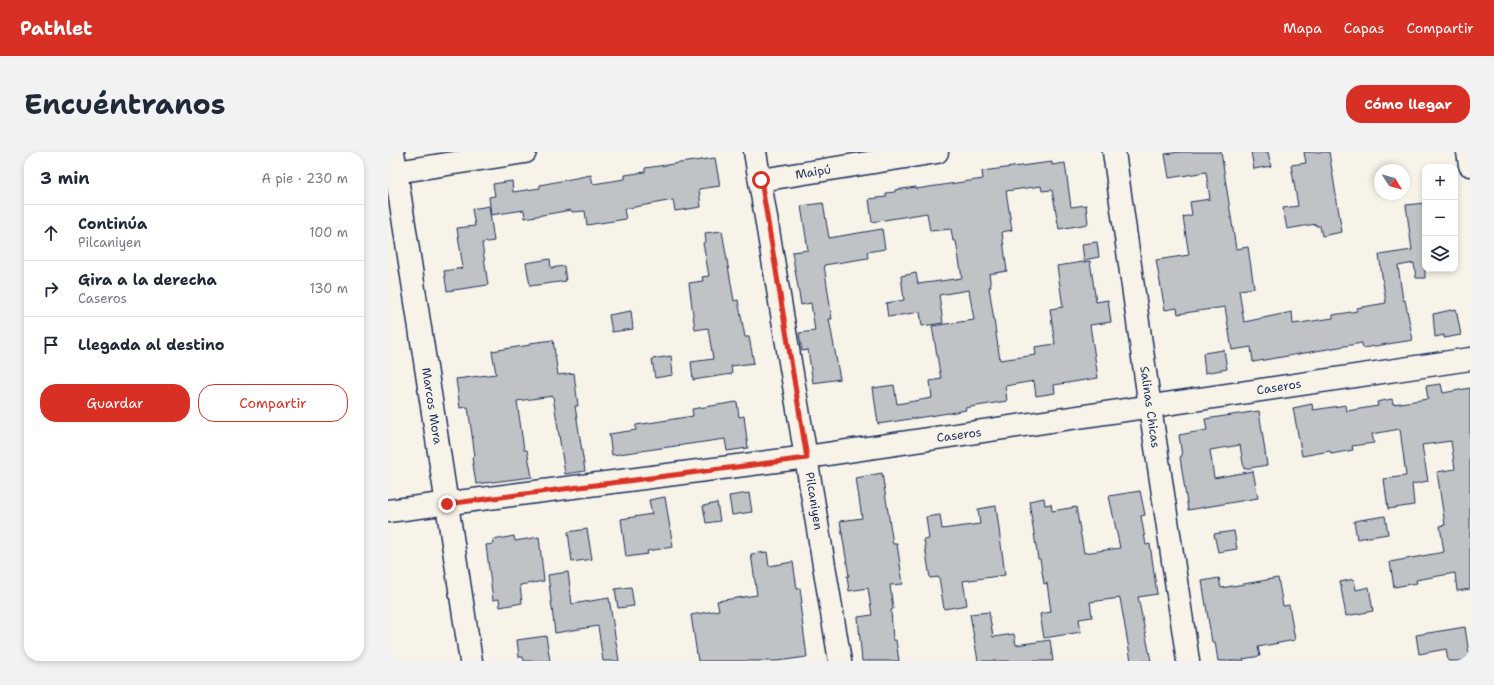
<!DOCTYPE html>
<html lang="es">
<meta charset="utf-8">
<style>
body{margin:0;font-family:"Shantell Sans",sans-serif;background:#f2f2f3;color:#1f2937}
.controls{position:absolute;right:12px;top:12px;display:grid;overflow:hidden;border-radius:8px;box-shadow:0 2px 6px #0003}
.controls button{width:36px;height:36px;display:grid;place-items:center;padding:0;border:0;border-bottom:1px solid #e0e1e3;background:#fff;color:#1f2937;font:20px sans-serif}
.compass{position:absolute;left:986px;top:12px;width:36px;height:36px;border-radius:50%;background:#fff;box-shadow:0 2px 6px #0003;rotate:127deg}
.stop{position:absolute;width:12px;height:12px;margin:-9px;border:3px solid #d93025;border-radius:50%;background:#fff}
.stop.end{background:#d93025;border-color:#fff;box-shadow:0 1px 4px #0008}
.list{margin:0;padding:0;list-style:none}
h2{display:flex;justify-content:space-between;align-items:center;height:52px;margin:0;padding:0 16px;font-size:17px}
h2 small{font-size:13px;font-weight:400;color:#747a83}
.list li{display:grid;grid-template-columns:26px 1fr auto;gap:12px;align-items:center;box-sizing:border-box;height:56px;padding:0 16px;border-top:1px solid #e0e1e3}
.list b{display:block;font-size:15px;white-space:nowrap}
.list p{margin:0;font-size:13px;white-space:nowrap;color:#747a83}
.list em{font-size:13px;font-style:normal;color:#747a83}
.actions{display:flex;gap:8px;padding:12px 16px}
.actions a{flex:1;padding:9px 0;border:1px solid #d93025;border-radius:16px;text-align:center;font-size:14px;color:#d93025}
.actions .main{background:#d93025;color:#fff}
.icon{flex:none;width:22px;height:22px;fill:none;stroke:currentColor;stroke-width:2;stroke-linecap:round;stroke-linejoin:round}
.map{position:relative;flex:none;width:1082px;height:509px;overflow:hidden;border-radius:16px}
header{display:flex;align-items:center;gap:24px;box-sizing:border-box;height:56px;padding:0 20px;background:#d93025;color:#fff}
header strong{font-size:19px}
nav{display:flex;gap:22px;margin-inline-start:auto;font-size:14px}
.intro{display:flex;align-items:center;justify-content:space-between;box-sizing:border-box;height:96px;padding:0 24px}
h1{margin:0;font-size:28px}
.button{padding:10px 18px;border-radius:16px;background:#d93025;color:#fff;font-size:14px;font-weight:700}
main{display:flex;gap:24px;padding:0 24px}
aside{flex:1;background:#fff;border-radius:16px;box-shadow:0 2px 6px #0003}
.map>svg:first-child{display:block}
</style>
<header>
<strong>Pathlet</strong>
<nav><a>Mapa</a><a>Capas</a><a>Compartir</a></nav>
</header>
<div class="intro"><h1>Encuéntranos</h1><a class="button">Cómo llegar</a></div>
<main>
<aside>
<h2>3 min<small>A pie · 230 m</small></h2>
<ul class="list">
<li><svg class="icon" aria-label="ahead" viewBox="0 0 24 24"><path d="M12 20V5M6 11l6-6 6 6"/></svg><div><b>Continúa</b><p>Pilcaniyen</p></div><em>100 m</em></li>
<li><svg class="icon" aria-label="right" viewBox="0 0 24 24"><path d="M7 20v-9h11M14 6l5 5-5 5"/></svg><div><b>Gira a la derecha</b><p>Caseros</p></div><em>130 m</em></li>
<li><svg class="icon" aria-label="arrive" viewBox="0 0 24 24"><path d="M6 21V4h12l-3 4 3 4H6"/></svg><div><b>Llegada al destino</b></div></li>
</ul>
<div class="actions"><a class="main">Guardar</a><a>Compartir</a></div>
</aside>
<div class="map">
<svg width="1082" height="509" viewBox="0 0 1082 509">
<rect width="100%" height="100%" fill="#f7f3e8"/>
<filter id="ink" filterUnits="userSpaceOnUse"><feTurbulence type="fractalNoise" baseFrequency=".025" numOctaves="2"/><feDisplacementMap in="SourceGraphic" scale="8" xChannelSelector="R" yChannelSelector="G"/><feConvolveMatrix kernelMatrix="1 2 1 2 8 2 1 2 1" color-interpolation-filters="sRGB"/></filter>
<g filter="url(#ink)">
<!-- building -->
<g fill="#c0c3c5" stroke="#1b2f5e">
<polygon points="792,0 833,0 848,97 860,95 866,136 851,138 856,170 904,160 905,172 945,166 945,163 969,159 969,156 998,151 991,103 1024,98 1018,53 1037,51 1037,126 1028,126 1026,111 1010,114 1015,148 1017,148 1025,188 975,196 974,191 865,210 863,195 844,198 837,155 790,162 789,156 777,158 768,108 801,103 795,65 804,63 802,50 822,47 818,20 781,26 777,2"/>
<polygon points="863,0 880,0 883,14 866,17"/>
<polygon points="916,0 941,0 954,80 934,84 932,74 928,74 928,72 899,77 895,56 910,54 903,13 918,11"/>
<polygon points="327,6 332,34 311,37 313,55 287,59 285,48 236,57 238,67 199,73 197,59 184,60 183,58 137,66 136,58 103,63 101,45 107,44 105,32 124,29 125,40 152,36 152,33 203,23 205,32 237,27 237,23 257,20 257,16"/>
<polygon points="664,10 664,13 677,11 683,55 698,53 700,72 671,77 664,38 654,39 653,34 618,39 624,78 614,80 619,119 601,122 603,135 601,135 612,208 648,203 647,195 667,192 662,157 675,155 669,114 702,109 708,150 720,148 723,170 702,173 710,226 666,233 667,241 648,244 646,229 617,234 619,249 577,256 578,258 567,260 490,272 485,236 506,233 509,252 544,246 542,229 553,227 544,174 586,168 581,138 551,143 555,171 534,174 532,160 500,165 498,151 516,148 513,124 528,121 530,132 574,126 568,89 565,89 563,77 542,79 539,61 484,70 481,47 498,45 498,41 507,40 507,38 528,35 528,37 595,27 594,19"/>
<polygon points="435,51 441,86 494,77 497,97 479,100 480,106 436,113 444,167 441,167 452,227 425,231 420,198 414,199 411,181 427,179 423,151 413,153 404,100 420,98 413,54"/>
<polygon points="101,54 106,89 94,91 100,133 59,139 56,119 75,116 69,76 87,74 84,57"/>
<polygon points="334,79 346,149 350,148 357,185 361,185 366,211 343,214 344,222 305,228 303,210 325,207 320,176 307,178 301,131 315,129 314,125 321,124 315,91 318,90 317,81"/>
<polygon points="709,90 711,105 696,108 694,92"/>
<polygon points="162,107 163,116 176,114 178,129 142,134 138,111"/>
<polygon points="1068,157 1073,183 1056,186 1056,183 1047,185 1045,162"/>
<polygon points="243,159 245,177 224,180 221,163"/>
<polygon points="165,188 170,223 186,221 190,254 187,254 197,319 177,322 165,244 129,249 136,298 139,298 144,325 88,332 84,305 87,304 80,255 72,256 68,227 108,222 104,199 142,193 142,191"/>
<polygon points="836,198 839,217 817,221 815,201"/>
<polygon points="283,204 285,223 267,226 264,207"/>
<polygon points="1053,232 1055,241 1082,236 1082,437 1069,439 1067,421 1028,428 1029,431 1006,435 1002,410 1056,400 1052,374 1057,373 1049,320 1067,317 1063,289 1034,293 1040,329 1024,332 1026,353 1000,357 996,327 1018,324 1012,277 984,282 986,291 964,294 965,298 943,302 942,299 914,304 905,256 924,252 925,258 958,253 959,259 990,254 989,250 1004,247 1005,252 1040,247 1038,234"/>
<polygon points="349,250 351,265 356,264 360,296 339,299 337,287 224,303 221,282 248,278 248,273 305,264 304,257"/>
<polygon points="871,259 879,313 856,317 852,293 822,298 826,326 865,319 870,346 800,358 792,305 794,304 791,283 819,278 817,267"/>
<polygon points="494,321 505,392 509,392 515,432 502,433 505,457 503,458 505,488 508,488 511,509 474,509 470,465 484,463 480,436 461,439 459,424 461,424 452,369 474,366 468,326"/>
<polygon points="752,339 757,363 753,364 758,393 762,392 769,442 750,445 763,509 743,509 732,446 702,450 704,465 691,467 693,480 656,486 652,462 663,460 659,431 656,432 652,407 650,407 641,349 656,346 657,353 663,352 664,359 688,355 696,401 732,396 721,344"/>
<polygon points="361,341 364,360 344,363 341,344"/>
<polygon points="277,345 285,395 259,399 260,402 238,405 233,367 264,362 261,348"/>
<polygon points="329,351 332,369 318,371 315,354"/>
<polygon points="608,354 617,423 575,429 579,453 556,457 551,425 542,426 536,388 541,387 538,365 552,363 554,377 592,372 590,357"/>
<polygon points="997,364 1000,382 969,387 966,369"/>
<polygon points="199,377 204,407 184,410 180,380"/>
<polygon points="846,379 849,397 830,400 826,382"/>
<polygon points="126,384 127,389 151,385 156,429 132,433 134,451 112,455 111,447 105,448 98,393 106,392 105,388"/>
<polygon points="379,400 381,414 405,410 409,437 412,436 414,451 412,452 419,505 389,509 310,509 303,463 331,458 329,449 369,443 363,402"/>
<polygon points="180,420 184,452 221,446 231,509 215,509 210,474 167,481 160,423"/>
<polygon points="831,426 833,436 890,426 895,454 901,453 907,488 870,495 872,504 855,507 856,509 830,509 827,490 824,490 814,429"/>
<polygon points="966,427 968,438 981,435 985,459 958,464 952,430"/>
<polygon points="243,435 246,454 230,456 227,437"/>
<polygon points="601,460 605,485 626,482 628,493 662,488 665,509 590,509 582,462"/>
<polygon points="1077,475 1082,509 1060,509 1058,497 1031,502 1028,483"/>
<polygon points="158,484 162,509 136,509 135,505 131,505 129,488"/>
</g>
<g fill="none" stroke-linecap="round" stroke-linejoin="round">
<defs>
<g id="minor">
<polyline points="5,0 83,509"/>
<polyline points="367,0 452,509"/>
<polyline points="726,0 762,255 800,509"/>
<polyline points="1080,0 1082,13"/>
<polyline points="8,20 137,0"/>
<polyline points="373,28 549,0"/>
<polyline points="0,359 419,305 1082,207"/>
</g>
</defs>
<!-- minor casing -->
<use href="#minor" stroke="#1b2f5e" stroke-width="25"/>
<!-- minor -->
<use href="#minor" stroke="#f7f3e8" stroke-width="22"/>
</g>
</g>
<g fill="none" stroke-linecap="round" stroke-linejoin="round" filter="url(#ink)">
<!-- route -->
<polyline stroke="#d93025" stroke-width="5" points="59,352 419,306 373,28"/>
</g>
<g text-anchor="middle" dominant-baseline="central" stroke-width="3" stroke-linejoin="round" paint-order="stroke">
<!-- street labels -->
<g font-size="12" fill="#1b2f5e" stroke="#f7f3e8">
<text transform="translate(425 20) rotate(-9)">Maipú</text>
<text transform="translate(891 235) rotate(-9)">Caseros</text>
<text transform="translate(44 254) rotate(81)">Marcos Mora</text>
<text transform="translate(762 255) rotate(82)">Salinas Chicas</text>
<text transform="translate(571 283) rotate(-8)">Caseros</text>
<text transform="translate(426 349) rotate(81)">Pilcaniyen</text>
</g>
</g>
</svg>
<div class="controls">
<button>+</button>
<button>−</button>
<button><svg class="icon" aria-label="layers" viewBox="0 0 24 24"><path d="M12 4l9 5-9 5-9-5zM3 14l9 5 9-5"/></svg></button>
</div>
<svg class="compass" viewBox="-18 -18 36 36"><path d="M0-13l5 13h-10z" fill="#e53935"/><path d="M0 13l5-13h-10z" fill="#747a83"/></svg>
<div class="stop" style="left:373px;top:28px"></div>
<div class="stop end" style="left:59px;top:352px"></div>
</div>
</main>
